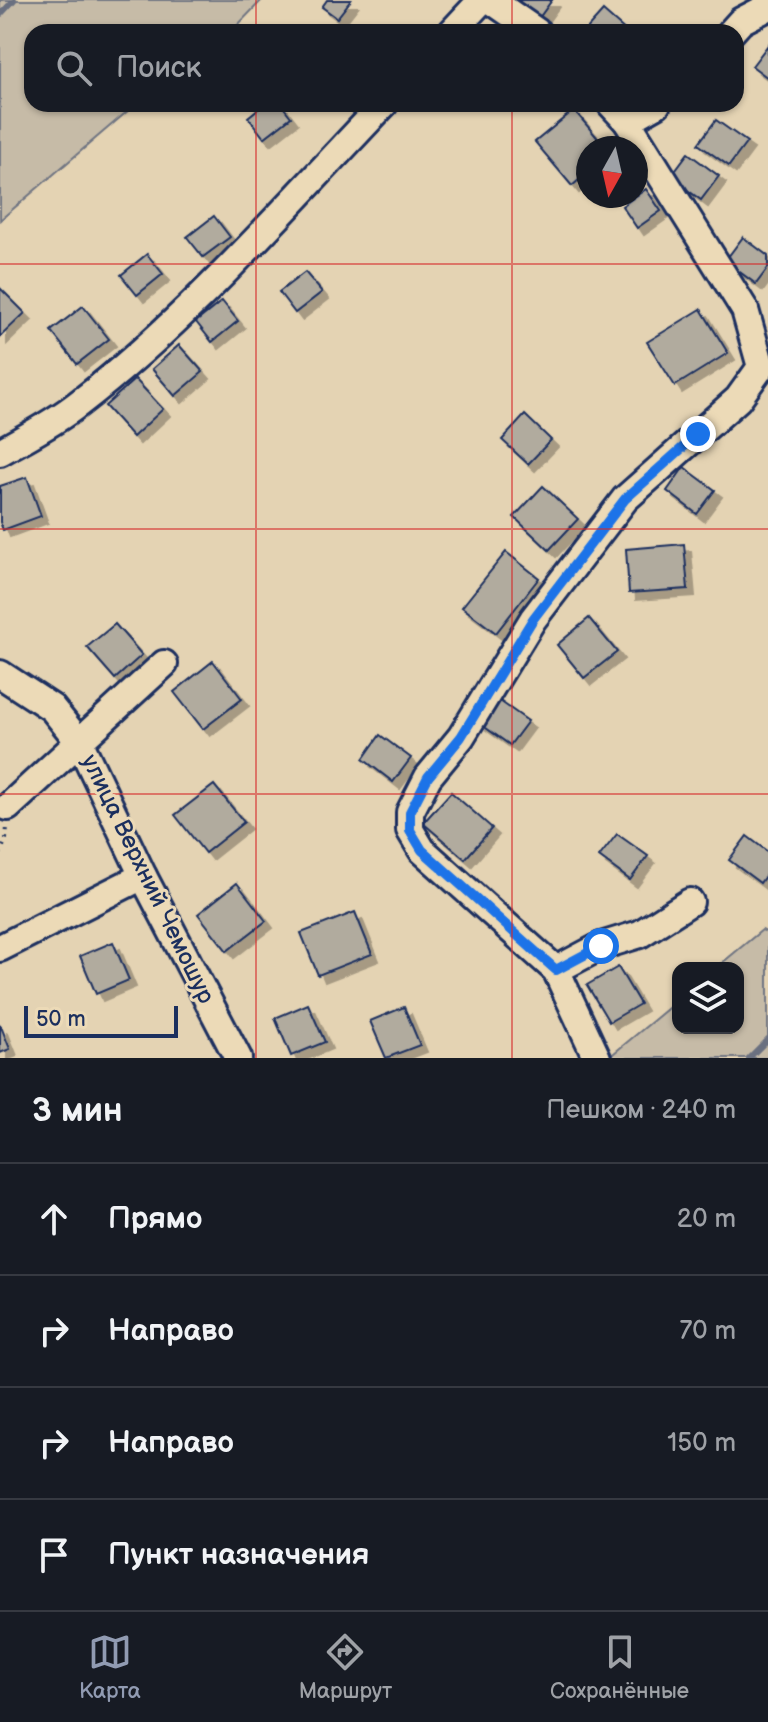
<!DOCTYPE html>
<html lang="ru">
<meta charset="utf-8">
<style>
body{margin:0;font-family:"Balsamiq Sans",sans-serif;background:#242831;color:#f1f3f6}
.controls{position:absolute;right:24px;bottom:24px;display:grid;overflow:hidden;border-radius:16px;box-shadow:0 2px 6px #0004}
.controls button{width:72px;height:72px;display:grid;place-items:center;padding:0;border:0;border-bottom:2px solid #363941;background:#171b24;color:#f1f3f6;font:40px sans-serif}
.compass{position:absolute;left:576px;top:136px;width:72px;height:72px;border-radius:50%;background:#171b24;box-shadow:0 2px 6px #0004;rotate:188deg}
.scale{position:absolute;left:24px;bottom:20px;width:154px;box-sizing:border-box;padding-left:8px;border:4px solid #1b2f5e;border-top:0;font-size:22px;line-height:28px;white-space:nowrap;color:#1b2f5e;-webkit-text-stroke:6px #ecdab7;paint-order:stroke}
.stop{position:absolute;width:24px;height:24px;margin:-18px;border:6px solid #1a73e8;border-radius:50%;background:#fff}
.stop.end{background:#1a73e8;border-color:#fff;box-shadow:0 2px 8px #0008}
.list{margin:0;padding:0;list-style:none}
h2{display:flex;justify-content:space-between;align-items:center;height:104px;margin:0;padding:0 32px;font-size:34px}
h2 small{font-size:26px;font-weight:400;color:#9ea1a6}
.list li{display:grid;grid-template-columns:52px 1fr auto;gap:24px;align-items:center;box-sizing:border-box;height:112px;padding:0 32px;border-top:2px solid #363941}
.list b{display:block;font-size:30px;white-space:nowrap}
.list em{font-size:26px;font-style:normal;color:#9ea1a6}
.icon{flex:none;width:44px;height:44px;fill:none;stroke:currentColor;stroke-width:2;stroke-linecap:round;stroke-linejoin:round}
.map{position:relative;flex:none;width:768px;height:1058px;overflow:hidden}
.search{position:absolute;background:#171b24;box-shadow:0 2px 6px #0004;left:24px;right:24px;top:24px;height:88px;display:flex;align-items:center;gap:20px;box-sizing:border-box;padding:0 28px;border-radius:24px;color:#9ea1a6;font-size:30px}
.sheet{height:552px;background:#171b24}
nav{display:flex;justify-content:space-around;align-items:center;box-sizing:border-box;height:112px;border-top:2px solid #363941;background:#171b24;font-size:22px;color:#9ea1a6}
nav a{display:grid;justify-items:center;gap:4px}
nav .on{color:#919bb2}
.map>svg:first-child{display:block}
</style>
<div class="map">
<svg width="768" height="1058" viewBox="0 0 768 1058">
<defs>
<filter id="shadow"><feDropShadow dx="7" dy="7" stdDeviation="0" flood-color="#0004"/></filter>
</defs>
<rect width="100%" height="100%" fill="#e4d3b3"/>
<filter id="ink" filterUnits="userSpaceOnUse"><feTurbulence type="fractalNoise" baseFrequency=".0125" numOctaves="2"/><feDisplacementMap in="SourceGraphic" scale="16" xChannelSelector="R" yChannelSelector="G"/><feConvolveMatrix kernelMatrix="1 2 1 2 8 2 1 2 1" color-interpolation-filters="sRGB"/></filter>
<g filter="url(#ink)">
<!-- green -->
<g fill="#c6bba7" stroke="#707582" stroke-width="2">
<polygon points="0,0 262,0 231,32 32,32 32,104 136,104 0,220"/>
<polygon points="762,930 768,933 768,1058 608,1058 678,1000 678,1028 738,1028 738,968 716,968"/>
</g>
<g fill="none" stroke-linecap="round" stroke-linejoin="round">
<!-- stream -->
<g stroke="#6a7080" stroke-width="6">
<polyline points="0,15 14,0"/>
<polyline points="749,1058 768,1039"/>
</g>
</g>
<!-- building -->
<g fill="#b1ab9e" stroke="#1b2f5e" stroke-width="2" filter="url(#shadow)">
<polygon points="327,0 351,0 337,18 322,7"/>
<polygon points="515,0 552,0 539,18"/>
<polygon points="603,11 627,32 584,32"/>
<polygon points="768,45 768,78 752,66"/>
<polygon points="264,104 281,104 291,117 264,138 248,117"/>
<polygon points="574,110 606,148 588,148 588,172 572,186 535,142"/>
<polygon points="716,120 747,142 729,166 698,144"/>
<polygon points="688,153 719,176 701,200 670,177"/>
<polygon points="646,189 661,211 637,228 622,206"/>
<polygon points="214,216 230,237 203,257 187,237"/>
<polygon points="743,237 768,256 768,268 756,284 725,261"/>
<polygon points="147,254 163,274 137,295 121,275"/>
<polygon points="305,272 322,292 295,313 279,292"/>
<polygon points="0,288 25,313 0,337"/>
<polygon points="222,301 238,321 212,342 196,322"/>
<polygon points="83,306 109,339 77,364 51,331"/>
<polygon points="701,309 728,353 675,386 647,342"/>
<polygon points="179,345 203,372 175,396 152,369"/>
<polygon points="135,379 163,409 133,437 105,406"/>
<polygon points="525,415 551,440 528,464 502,440"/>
<polygon points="684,467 715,490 697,514 667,491"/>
<polygon points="27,477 41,516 3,530 0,522 0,486"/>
<polygon points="543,486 578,519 549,550 514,517"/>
<polygon points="684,544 688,589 629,593 626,549"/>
<polygon points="506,552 539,578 496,633 462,607"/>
<polygon points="589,618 617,652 584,678 557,645"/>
<polygon points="115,624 142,655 115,679 87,647"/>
<polygon points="213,661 242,699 203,729 174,692"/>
<polygon points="497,699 528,721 510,745 479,723"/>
<polygon points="380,735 411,758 393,782 363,759"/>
<polygon points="214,785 244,822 205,853 175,815"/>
<polygon points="451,792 492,828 465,859 423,823"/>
<polygon points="617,834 648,856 630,880 599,857"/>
<polygon points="747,836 768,852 768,872 760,883 729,860"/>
<polygon points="237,883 266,921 227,951 198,914"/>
<polygon points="355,912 372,954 318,975 301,933"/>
<polygon points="113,942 129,980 96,994 80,956"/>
<polygon points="618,967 640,1004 609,1022 587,985"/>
<polygon points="308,1004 325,1042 291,1056 275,1018"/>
<polygon points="404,1007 420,1045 386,1058 370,1021"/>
<polygon points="0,1024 10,1049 0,1053"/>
</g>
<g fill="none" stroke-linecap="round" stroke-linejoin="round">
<defs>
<g id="minor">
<polyline points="491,0 537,32"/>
<polyline points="452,32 482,0"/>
<polyline points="731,32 741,21 768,7"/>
<polyline points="627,121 657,104"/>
<path d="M 0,452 C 26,437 54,423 78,404 C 191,317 286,207 384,104"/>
<polyline points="0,674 52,708 80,743 143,876 238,1058"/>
<polyline points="8,807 164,664"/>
<polyline points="0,948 143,876"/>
<polyline points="556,970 601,946 640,934 690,902"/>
<polyline points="597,1058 556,970 422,850 410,830 410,812 428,777 461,737 533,619 625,499 738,399 761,367 745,310 627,121 611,104"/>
</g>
</defs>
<!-- minor casing -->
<use href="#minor" stroke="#1b2f5e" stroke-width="32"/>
<!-- path -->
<polyline stroke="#1b2f5e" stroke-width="4" stroke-dasharray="2 6" stroke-linecap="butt" points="0,854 6,839 7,827"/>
<!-- minor -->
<use href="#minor" stroke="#ecdab7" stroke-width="26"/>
</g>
</g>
<g fill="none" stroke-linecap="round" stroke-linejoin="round" filter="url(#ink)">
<!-- route -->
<polyline stroke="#1a73e8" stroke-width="10" points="601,946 556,970 422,850 410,830 410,812 428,777 461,737 533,619 625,499 698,434"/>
</g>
<!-- grid -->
<path fill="none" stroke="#d62828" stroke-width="2" stroke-opacity="0.55" d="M 256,0 L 256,32M 512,0 L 512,32M 256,104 L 256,1058M 512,104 L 512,1058M 0,264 L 768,264M 0,529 L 768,529M 0,794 L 768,794"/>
<g text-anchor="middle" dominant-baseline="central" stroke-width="6" stroke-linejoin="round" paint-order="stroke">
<!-- street labels -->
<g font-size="24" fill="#1b2f5e" stroke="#ecdab7">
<text transform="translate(148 879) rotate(64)">улица Верхний Чемошур</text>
</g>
</g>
</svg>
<div class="controls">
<button><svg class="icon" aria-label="layers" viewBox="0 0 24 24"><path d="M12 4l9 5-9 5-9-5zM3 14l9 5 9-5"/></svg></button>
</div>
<svg class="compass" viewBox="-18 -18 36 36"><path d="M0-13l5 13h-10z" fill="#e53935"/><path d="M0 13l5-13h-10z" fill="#9ea1a6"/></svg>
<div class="scale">50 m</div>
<div class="stop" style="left:601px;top:946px"></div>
<div class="stop end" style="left:698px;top:434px"></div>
<div class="search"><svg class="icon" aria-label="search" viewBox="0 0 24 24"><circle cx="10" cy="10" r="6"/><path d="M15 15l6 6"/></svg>Поиск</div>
</div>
<section class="sheet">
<h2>3 мин<small>Пешком · 240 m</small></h2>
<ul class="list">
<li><svg class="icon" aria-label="ahead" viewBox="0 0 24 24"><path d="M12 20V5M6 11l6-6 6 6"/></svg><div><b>Прямо</b></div><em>20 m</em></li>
<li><svg class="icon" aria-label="right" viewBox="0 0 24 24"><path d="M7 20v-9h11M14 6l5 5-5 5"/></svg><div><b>Направо</b></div><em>70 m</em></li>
<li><svg class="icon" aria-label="right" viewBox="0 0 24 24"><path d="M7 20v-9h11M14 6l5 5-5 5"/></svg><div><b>Направо</b></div><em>150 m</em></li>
<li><svg class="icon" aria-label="arrive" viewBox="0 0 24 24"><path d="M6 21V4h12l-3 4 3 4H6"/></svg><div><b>Пункт назначения</b></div></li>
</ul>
</section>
<nav>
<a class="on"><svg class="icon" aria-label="map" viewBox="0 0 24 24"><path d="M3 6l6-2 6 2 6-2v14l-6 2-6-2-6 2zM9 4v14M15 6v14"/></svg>Карта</a>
<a><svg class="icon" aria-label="directions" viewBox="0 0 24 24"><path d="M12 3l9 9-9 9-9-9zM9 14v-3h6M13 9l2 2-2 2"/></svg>Маршрут</a>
<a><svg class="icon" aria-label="saved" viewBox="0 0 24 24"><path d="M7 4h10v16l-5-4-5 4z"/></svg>Сохранённые</a>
</nav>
